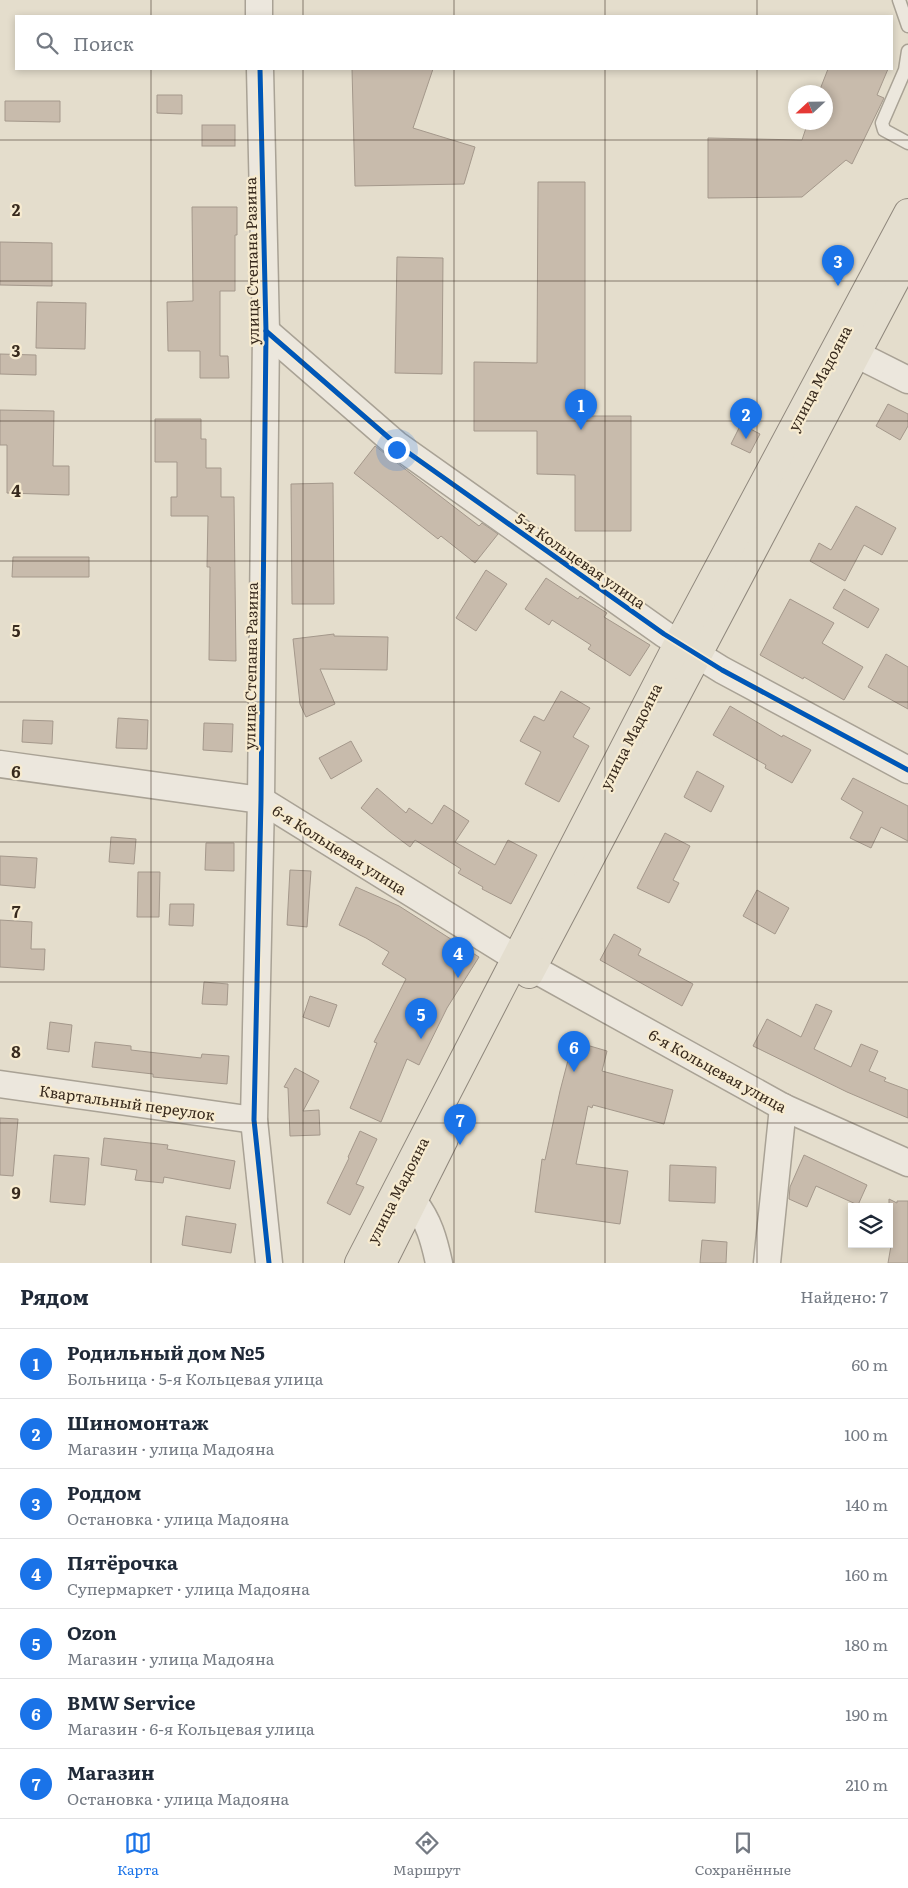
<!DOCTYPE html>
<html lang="ru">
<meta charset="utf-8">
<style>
body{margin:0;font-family:Literata,serif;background:#f6f6f7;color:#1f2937}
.controls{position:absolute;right:15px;bottom:15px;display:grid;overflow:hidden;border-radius:0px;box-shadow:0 2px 8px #0003}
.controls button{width:45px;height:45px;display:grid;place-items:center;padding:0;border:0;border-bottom:1px solid #e0e1e3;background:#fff;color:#1f2937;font:25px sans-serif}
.compass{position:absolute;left:788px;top:85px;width:45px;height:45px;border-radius:50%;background:#fff;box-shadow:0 2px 8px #0003;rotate:248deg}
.you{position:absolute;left:396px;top:449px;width:18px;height:18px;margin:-12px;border:4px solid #fff;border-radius:50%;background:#1a73e8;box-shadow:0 0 0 8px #1a73e833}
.badge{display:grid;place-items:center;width:32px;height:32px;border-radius:50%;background:#1a73e8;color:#fff;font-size:16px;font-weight:700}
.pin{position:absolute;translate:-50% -41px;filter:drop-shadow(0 1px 2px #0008)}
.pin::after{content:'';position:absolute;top:26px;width:18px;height:15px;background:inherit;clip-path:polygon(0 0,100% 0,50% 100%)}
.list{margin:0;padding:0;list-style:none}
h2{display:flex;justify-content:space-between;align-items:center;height:65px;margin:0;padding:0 20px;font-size:21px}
h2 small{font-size:16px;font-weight:400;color:#747a83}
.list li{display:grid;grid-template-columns:32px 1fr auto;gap:15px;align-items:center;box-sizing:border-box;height:70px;padding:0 20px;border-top:1px solid #e0e1e3}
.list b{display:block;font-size:19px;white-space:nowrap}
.list p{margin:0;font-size:16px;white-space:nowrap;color:#747a83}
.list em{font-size:16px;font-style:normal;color:#747a83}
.icon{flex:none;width:28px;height:28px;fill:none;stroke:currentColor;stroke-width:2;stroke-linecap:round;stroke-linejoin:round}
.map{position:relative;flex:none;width:908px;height:1263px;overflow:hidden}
.search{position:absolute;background:#fff;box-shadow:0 2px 8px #0003;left:15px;right:15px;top:15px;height:55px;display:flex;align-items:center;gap:12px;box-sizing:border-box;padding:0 18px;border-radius:0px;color:#747a83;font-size:19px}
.sheet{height:555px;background:#fff}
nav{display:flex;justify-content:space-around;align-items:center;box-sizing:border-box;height:70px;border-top:1px solid #e0e1e3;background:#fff;font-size:14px;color:#747a83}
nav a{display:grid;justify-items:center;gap:2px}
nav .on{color:#1a73e8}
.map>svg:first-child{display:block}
</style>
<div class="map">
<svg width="908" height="1263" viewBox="0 0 908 1263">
<rect width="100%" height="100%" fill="#e4ddcc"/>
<!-- building -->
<g fill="#c8bbac" stroke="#a4988b">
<polygon points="352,69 433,69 413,128 475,147 464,184 355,186"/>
<polygon points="828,69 888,69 877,95 884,98 852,164 846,160 802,197 708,198 708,138 802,140 808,122 826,122 826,92 819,92"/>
<polygon points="157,95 182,95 182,114 157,113"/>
<polygon points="5,101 60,101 60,122 5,121"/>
<rect x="202" y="125" width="33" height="21"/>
<polygon points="538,182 585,182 585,416 631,416 631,531 575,531 575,475 537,474 537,431 474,431 474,362 537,363"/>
<polygon points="192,207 237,207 237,235 235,235 235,291 220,291 220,356 228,356 229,378 200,378 200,351 168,351 167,302 193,301"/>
<polygon points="0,242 52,243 52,286 0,285"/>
<polygon points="397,257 443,258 442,374 395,373"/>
<polygon points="37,302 86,303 85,349 36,348"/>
<polygon points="0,354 36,355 36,375 0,374"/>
<polygon points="888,404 908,414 908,426 900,440 876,426"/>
<polygon points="0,410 54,411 53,466 69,466 69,495 7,493 7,445 0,445"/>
<polygon points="155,419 201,419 201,439 206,439 206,468 221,468 221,497 234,497 236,661 209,660 210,567 207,567 208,516 171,516 171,497 177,497 177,462 155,462"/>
<polygon points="741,424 760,434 750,453 731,444"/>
<polygon points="375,446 479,526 482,523 498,534 475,563 441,536 438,539 354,473"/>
<polygon points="333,483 334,604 292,604 291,484"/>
<polygon points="856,506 896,528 882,555 864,545 845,581 810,561 819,543 831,550"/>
<polygon points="13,557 89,557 89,577 12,577"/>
<polygon points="486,570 507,584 476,631 456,618"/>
<polygon points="546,578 578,599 580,596 607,613 604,617 650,645 630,676 588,649 591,645 552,620 549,625 525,609"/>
<polygon points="844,589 879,609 868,628 833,608"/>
<polygon points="790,599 834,623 822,643 863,667 844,700 804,677 803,679 760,655"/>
<polygon points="334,634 334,636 388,637 387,670 320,669 335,704 306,717 300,704 293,639"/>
<polygon points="886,654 908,667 908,709 868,687"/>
<polygon points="561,691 590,708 573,737 589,746 559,802 525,784 541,752 520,741 534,716 544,721"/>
<polygon points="730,706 782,737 783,735 811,750 792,783 765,768 766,765 713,735"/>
<polygon points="118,718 148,720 147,749 116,748"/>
<polygon points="23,720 53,721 52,744 22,742"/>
<polygon points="204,723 233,724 232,752 203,750"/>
<polygon points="351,741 362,761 331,779 319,758"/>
<polygon points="697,771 724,786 711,812 684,797"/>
<polygon points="853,778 908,806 908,841 881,827 871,848 850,838 863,812 841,799"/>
<polygon points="377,788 406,813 409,808 432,824 444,805 469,821 455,842 495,865 508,840 537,855 511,904 482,889 483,887 458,873 461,869 415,840 410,847 390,832 361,808"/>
<polygon points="665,833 690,846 673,880 679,883 669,903 637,888"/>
<polygon points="111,837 136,839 134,864 109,862"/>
<polygon points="206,843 234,843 234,871 205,870"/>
<polygon points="0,856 37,858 35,888 0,885"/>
<polygon points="290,870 311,871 307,927 287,925"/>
<polygon points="138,872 160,872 159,917 137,917"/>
<polygon points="356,887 399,906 479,957 447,1008 419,1065 407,1059 381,1122 350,1108 377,1043 374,1042 406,979 382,964 389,952 366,938 339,925"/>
<polygon points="757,890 789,908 775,934 743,916"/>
<polygon points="170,904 194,904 193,926 169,925"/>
<polygon points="0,920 32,922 31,949 45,949 44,970 0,967"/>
<polygon points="614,934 641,949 638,955 693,984 682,1006 600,960"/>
<polygon points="204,982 228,984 227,1005 202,1004"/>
<polygon points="310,996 337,1005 329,1027 303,1017"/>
<polygon points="816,1004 832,1011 814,1049 851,1067 861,1044 878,1051 869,1071 886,1078 884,1081 908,1090 908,1118 847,1092 753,1046 767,1019 801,1037"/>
<polygon points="50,1022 72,1025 69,1052 47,1049"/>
<polygon points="573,1041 607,1051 602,1071 673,1090 664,1124 593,1105 592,1108 588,1106 576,1164 628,1171 620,1224 535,1212 542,1159 545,1160 560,1091"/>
<polygon points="95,1042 131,1046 131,1050 201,1058 202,1054 229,1056 227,1084 153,1077 153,1074 92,1067"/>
<polygon points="295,1068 319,1081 303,1111 319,1110 320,1135 290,1136 288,1088 284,1087"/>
<polygon points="0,1118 18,1119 13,1176 0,1175"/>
<polygon points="360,1131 377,1139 356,1184 364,1187 350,1215 327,1203 349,1158 348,1157"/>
<polygon points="104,1138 168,1145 167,1149 235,1161 230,1189 164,1177 163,1183 135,1180 137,1170 101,1165"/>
<polygon points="54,1155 89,1158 85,1205 50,1202"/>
<polygon points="804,1155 867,1185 858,1205 816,1186 807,1207 789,1199 790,1187"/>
<polygon points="670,1165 716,1167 715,1203 669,1201"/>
<polygon points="889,1199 897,1203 897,1201 908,1201 908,1263 888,1263 892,1240 889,1239"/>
<polygon points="186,1216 236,1224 231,1253 182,1245"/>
<polygon points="702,1240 727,1242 726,1263 700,1263"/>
</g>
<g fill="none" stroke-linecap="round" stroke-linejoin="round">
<defs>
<g id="lane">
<polyline points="899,0 908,26"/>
<polyline points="908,51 905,70 882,123 884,130 908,143"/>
</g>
<g id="street">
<polyline points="259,0 259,16"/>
<polyline points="260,69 266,331 261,800 254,1120 269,1263"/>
<polyline points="266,331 396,444 664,634 722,670 908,770"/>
<polyline points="856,354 908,380"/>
<polyline points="0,764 261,800 516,958"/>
<polyline points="532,968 783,1107 908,1163"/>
<polyline points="0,1084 254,1120"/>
<path d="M 414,1202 C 429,1221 434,1240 439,1263"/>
<polyline points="767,1263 783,1107"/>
</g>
<g id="primary">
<polyline points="529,974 908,256"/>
<polyline points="359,1263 678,644 908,213"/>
<polyline points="382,1263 444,1139"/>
</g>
</defs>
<!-- lane casing -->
<use href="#lane" stroke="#a9a295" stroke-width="15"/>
<!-- street casing -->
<use href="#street" stroke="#a9a295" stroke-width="29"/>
<!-- primary casing -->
<use href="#primary" stroke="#8f877c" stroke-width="30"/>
<!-- lane -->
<use href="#lane" stroke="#ece7dd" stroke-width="12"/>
<!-- street -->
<use href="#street" stroke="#ece7dd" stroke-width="26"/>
<!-- primary -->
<use href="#primary" stroke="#e4decf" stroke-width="28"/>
<defs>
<g id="cycleway">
<polyline points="260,69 266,331 261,800 254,1120 269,1263"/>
<polyline points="266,331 396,444 664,634 722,670 908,770"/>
</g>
</defs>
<!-- cycleway casing -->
<use href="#cycleway" stroke="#f7ebd0" stroke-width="8"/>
<!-- cycleway -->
<use href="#cycleway" stroke="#0057b8" stroke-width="5"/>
</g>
<!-- grid -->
<path fill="none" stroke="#382a1d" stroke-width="1" stroke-opacity="0.55" d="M 151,0 L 151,16M 303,0 L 303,16M 454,0 L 454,16M 605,0 L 605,16M 757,0 L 757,16M 151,69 L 151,1263M 303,69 L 303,1263M 454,69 L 454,1263M 605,69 L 605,1263M 757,69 L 757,1263M 0,140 L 908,140M 0,281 L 908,281M 0,421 L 908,421M 0,561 L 908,561M 0,702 L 908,702M 0,842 L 908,842M 0,982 L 908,982M 0,1123 L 908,1123"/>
<g text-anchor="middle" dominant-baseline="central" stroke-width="4.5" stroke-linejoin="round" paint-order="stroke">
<!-- street labels -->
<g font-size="15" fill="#382a1d" stroke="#f7ebd0">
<text transform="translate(251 261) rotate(-91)">улица Степана Разина</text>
<text transform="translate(819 378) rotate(-62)">улица Мадояна</text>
<text transform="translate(581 560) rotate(35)">5-я Кольцевая улица</text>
<text transform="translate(250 666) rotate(-89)">улица Степана Разина</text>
<text transform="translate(630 736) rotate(-63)">улица Мадояна</text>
<text transform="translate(340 849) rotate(32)">6-я Кольцевая улица</text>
<text transform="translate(718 1070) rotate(29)">6-я Кольцевая улица</text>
<text transform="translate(127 1102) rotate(8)">Квартальный переулок</text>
<text transform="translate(397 1190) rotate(-63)">улица Мадояна</text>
</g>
</g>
<g font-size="16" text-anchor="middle" font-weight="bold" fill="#382a1d" stroke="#f7ebd0" stroke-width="4.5" stroke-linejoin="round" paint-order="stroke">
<text x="16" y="216">2</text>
<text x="16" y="357">3</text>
<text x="16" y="497">4</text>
<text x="16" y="637">5</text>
<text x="16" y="778">6</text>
<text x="16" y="918">7</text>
<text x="16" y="1058">8</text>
<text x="16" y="1199">9</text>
</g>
</svg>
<div class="controls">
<button><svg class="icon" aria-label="layers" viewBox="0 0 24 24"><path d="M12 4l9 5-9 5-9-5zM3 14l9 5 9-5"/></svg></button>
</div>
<svg class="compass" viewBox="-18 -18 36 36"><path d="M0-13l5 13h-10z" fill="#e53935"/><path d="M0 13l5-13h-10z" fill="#747a83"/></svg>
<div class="you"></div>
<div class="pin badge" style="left:581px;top:430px">1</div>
<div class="pin badge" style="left:746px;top:439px">2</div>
<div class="pin badge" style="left:838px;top:286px">3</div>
<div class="pin badge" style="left:458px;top:978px">4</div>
<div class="pin badge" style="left:421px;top:1039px">5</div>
<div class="pin badge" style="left:574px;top:1072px">6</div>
<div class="pin badge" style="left:460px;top:1145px">7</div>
<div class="search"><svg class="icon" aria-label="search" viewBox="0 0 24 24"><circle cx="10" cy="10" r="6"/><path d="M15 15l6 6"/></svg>Поиск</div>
</div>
<section class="sheet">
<h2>Рядом<small>Найдено: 7</small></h2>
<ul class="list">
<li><span class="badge">1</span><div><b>Родильный дом №5</b><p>Больница · 5-я Кольцевая улица</p></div><em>60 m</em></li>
<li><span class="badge">2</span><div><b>Шиномонтаж</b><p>Магазин · улица Мадояна</p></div><em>100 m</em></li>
<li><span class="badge">3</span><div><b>Роддом</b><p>Остановка · улица Мадояна</p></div><em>140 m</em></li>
<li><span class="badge">4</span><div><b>Пятёрочка</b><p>Супермаркет · улица Мадояна</p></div><em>160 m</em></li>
<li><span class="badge">5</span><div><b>Ozon</b><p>Магазин · улица Мадояна</p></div><em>180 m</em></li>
<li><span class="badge">6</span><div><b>BMW Service</b><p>Магазин · 6-я Кольцевая улица</p></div><em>190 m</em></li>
<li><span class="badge">7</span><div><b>Магазин</b><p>Остановка · улица Мадояна</p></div><em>210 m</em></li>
</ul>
</section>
<nav>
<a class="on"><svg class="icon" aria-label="map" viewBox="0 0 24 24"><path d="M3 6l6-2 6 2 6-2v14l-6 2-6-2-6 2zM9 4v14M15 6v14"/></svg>Карта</a>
<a><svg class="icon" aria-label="directions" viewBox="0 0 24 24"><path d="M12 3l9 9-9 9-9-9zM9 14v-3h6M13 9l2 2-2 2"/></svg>Маршрут</a>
<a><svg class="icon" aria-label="saved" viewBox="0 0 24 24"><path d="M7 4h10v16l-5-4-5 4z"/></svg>Сохранённые</a>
</nav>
